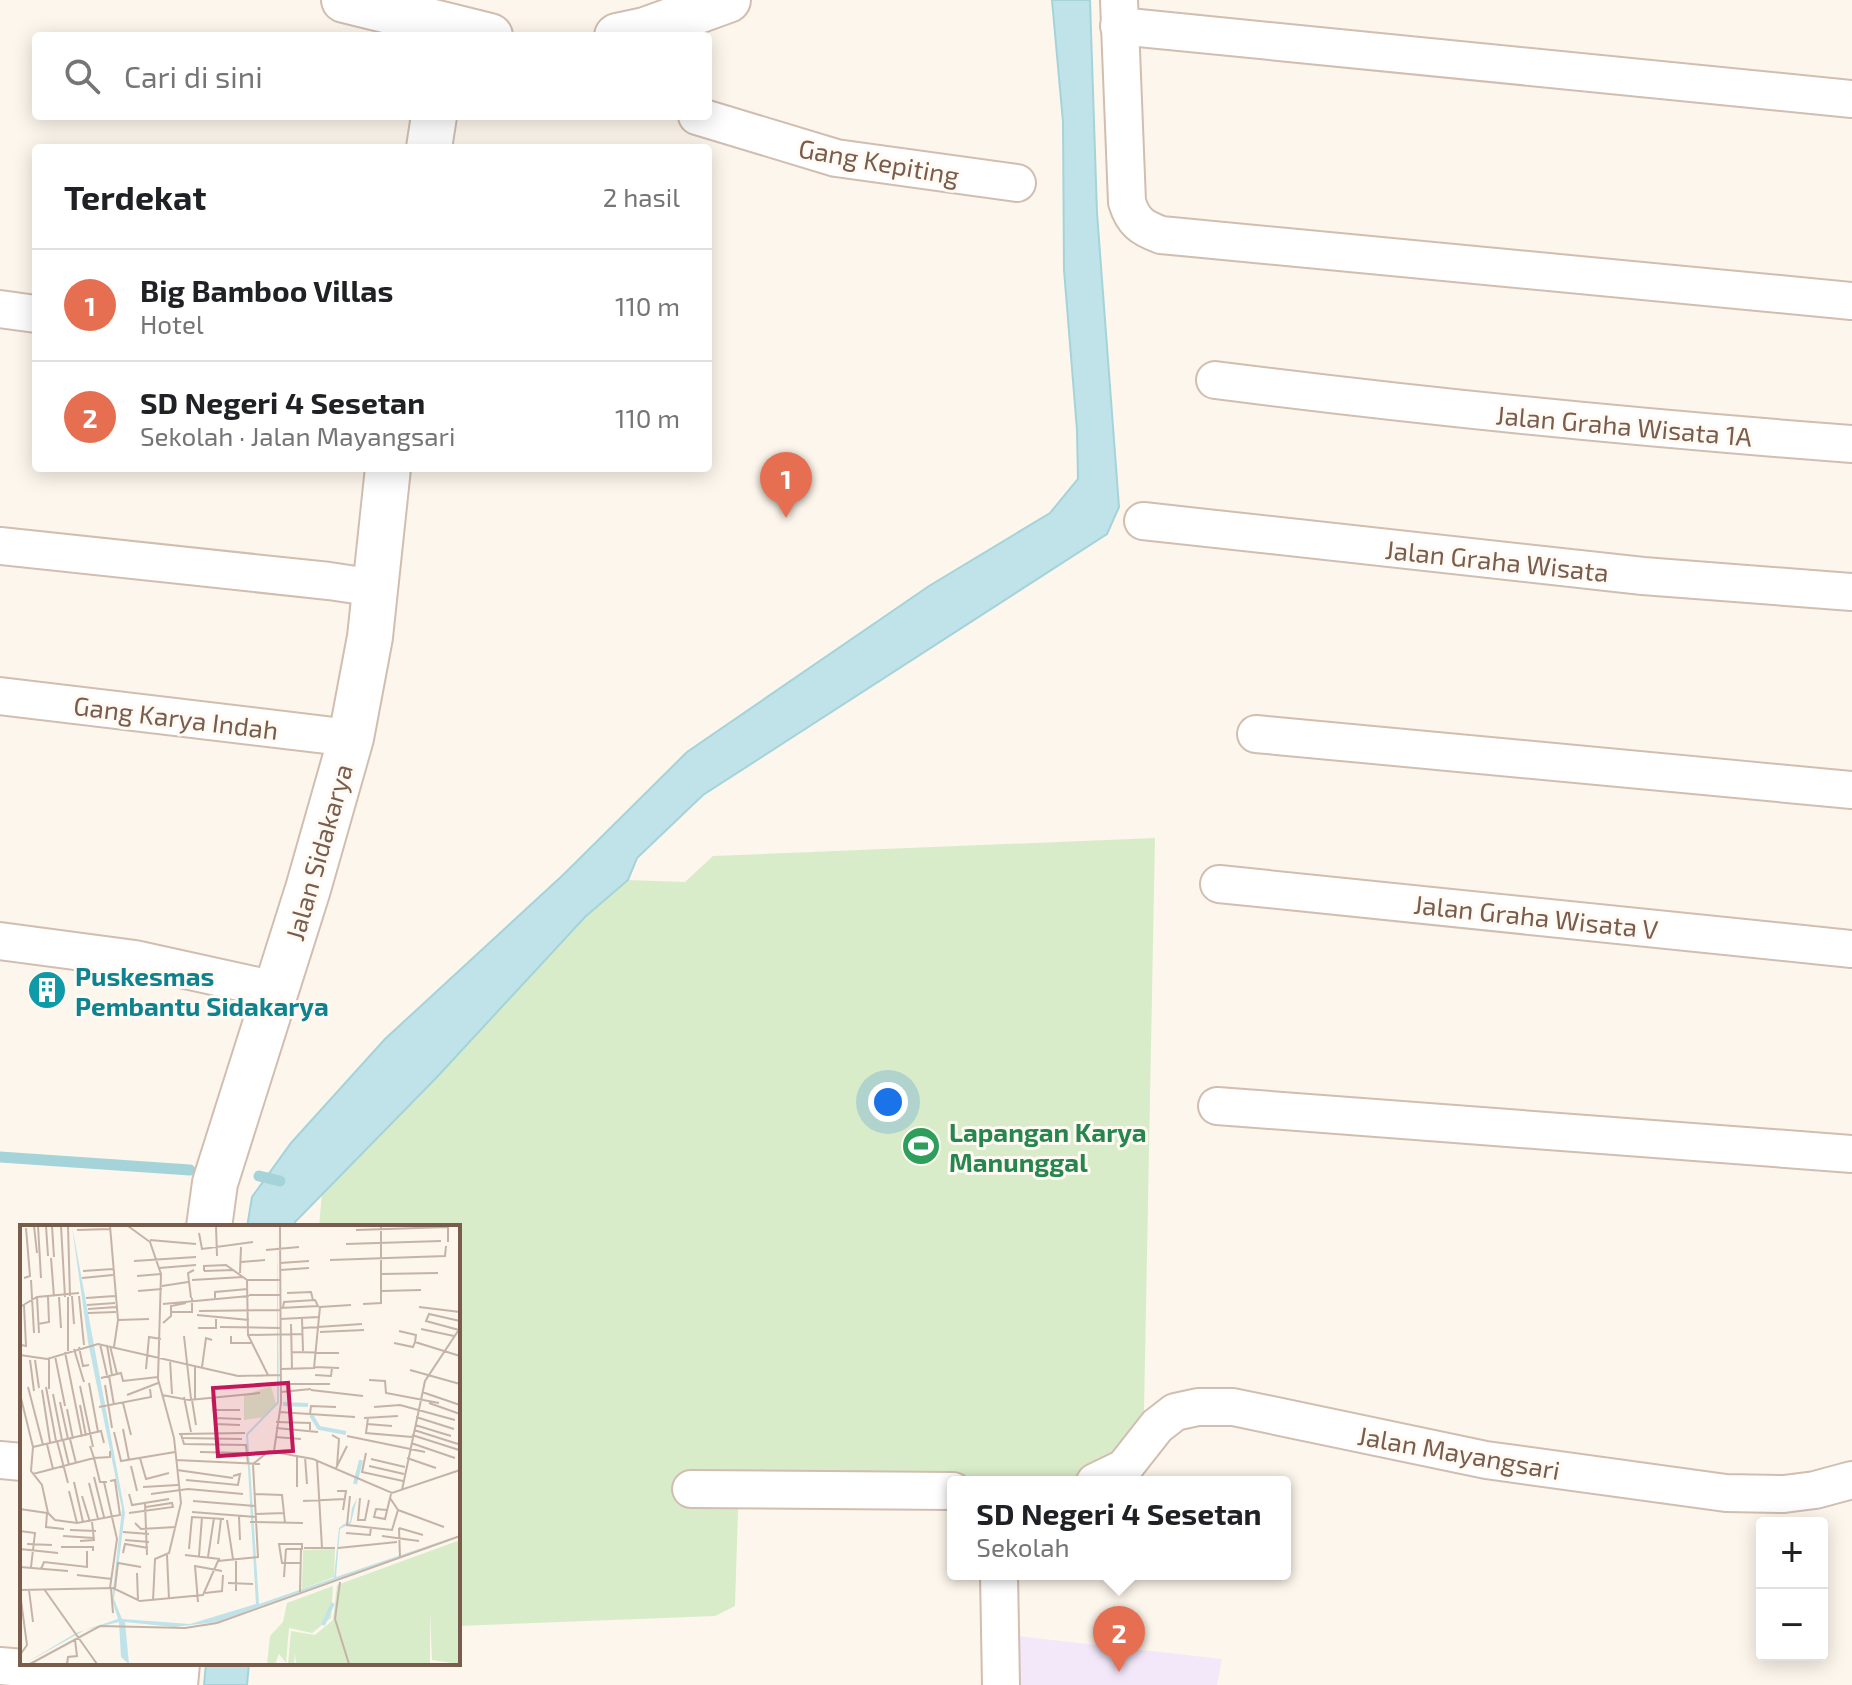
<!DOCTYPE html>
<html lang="id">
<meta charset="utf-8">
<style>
body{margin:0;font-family:"Exo 2",sans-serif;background:#f2f2f2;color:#202124}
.controls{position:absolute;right:24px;bottom:24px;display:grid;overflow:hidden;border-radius:8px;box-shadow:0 4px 20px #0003}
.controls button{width:72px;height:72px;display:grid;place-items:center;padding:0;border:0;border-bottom:2px solid #e0e0e0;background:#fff;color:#202124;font:40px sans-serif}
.you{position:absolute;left:888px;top:1102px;width:28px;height:28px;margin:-20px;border:6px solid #fff;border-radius:50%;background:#1a73e8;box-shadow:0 0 0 12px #1a73e833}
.badge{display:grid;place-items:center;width:52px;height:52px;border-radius:50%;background:#e76f51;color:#fff;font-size:26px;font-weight:700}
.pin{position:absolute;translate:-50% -66px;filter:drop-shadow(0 2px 4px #0008)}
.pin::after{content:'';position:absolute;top:42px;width:28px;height:24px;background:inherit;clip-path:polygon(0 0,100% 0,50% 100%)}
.popup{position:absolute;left:947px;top:1476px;width:344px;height:104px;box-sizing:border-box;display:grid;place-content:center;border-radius:8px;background:#fff;filter:drop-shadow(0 2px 6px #0005);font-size:26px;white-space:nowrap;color:#757577}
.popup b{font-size:30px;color:#202124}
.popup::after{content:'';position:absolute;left:50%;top:100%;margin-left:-16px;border:16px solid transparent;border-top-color:#fff}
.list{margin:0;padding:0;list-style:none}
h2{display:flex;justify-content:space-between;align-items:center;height:104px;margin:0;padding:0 32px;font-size:34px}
h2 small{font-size:26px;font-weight:400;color:#757577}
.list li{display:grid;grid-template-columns:52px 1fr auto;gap:24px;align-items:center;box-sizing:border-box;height:112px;padding:0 32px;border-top:2px solid #e0e0e0}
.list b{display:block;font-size:30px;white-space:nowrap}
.list p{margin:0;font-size:26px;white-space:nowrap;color:#757577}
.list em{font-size:26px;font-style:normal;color:#757577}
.icon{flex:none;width:44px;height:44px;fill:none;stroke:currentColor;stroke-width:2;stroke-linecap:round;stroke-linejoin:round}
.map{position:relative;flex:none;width:1852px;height:1685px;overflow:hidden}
.search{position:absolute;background:#fff;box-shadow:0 4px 20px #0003;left:32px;top:32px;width:680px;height:88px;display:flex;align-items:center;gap:20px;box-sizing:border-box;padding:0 28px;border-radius:8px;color:#757577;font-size:30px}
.panel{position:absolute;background:#fff;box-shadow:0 4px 20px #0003;left:32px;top:144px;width:680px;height:328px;border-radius:8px}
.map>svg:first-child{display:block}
</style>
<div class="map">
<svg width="1852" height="1685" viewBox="0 0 1852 1685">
<rect width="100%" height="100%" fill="#fdf6ec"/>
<!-- education -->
<polygon fill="#f3e8fa" points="1017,1636 1222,1659 1217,1685 1020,1685"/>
<!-- green -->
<polygon fill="#d8ecc9" points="1155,838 1144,1411 1127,1446 1109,1469 1073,1479 739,1479 735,1606 715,1616 458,1626 458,1227 319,1227 322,1193 437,1077 586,917 628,880 685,882 713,856"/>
<!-- water -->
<g fill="#bfe3e8" stroke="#a5d3da" stroke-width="2">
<polygon points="1052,0 1090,0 1097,213 1119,507 1107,534 703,795 637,858 628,880 585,917 437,1077 295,1222 294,1227 247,1227 252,1197 291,1143 385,1039 563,875 687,752 929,586 1050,513 1078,479 1077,430 1064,270 1063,122"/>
<polygon points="206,1663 249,1663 247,1685 204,1685"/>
</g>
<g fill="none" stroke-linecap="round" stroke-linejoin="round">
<!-- stream -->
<g stroke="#a5d3da" stroke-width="11">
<polyline points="0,1157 190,1170"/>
<polyline points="259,1176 280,1181"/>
</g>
<defs>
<g id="minor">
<path d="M 1119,0 L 1127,202 C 1133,222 1142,228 1161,235 L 1852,301"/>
<polyline points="1119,26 1852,99"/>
<polyline points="697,116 836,158 1017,183"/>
<polyline points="0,309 36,314"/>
<path d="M 1215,380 C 1427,407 1639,428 1852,444"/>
<polyline points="1143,521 1643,576 1852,592"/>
<polyline points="0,546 329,581 376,588"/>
<polyline points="0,696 351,738"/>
<polyline points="1256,734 1852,790"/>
<polyline points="1219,884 1852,949"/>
<polyline points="0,941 135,959 276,990"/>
<polyline points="1217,1106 1852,1154"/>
<polyline points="0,1460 22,1462"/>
<polyline points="1095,1482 1124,1468 1157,1426 1175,1412 1198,1407 1233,1407 1486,1460 1726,1493 1784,1494 1815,1490 1852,1480"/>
<polyline points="691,1489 953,1491"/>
<polyline points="999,1574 1001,1685"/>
<polyline points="0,1666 175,1681"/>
</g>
<g id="tertiary">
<polyline points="344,0 490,36"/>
<polyline points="617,36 645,30 728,0"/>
<polyline points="429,148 434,116"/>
<polyline points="209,1227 215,1183 308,889 351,738 370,637 388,468"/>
<polyline points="175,1685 177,1663"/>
</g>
</defs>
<!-- minor casing -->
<use href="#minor" stroke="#d1beb0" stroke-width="40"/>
<!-- tertiary casing -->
<use href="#tertiary" stroke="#d1beb0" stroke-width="48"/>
<!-- minor -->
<use href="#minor" stroke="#fff" stroke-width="36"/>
<!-- tertiary -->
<use href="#tertiary" stroke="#fff" stroke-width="44"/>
</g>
<!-- icons -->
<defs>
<symbol id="building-disc" viewBox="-11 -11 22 22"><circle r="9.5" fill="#0f9aa8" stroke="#fffaf3"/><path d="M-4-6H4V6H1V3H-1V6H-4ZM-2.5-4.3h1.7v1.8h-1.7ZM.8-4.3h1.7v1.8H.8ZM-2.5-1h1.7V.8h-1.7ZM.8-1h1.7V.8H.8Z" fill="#fff"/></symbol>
<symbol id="stadium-disc" viewBox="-11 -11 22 22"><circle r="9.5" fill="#2e9e5b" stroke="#fffaf3"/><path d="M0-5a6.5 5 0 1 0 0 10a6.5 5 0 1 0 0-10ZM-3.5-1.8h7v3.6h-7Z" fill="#fff"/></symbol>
</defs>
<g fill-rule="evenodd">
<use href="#building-disc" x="25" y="968" width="44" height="44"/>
<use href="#stadium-disc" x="899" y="1124" width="44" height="44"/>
</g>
<g text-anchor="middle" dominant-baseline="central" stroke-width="6" stroke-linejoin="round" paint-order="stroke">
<!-- street labels -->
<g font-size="26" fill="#7a5c4d" stroke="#fffaf3">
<text transform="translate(879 161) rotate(10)">Gang Kepiting</text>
<text transform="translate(1624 425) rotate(5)">Jalan Graha Wisata 1A</text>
<text transform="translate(1497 560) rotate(6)">Jalan Graha Wisata</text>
<text transform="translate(176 717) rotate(7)">Gang Karya Indah</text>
<text transform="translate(318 852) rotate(-74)">Jalan Sidakarya</text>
<text transform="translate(1536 916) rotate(6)">Jalan Graha Wisata V</text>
<text transform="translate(1459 1452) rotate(10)">Jalan Mayangsari</text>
</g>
<!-- culture labels -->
<g font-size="26" font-weight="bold" fill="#0d838f" stroke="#fffaf3" text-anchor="start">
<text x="75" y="975">Puskesmas<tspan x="75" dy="30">Pembantu Sidakarya</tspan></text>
</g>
<!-- leisure labels -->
<g font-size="26" font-weight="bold" fill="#27864d" stroke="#fffaf3" text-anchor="start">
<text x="949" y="1131">Lapangan Karya<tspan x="949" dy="30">Manunggal</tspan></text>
</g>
</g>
<!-- overview -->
<g transform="translate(20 1225)">
<rect width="440" height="440" fill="#fdf6ec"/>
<path d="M 251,161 L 256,179 L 245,192 L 224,195 L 224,170 ZM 440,315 L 440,439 L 412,435 L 410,387 L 410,439 L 276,439 L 275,428 L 274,439 L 268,439 L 271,406 L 295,410 L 313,395 L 317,360 ZM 315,324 L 314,352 L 282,364 L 283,325 ZM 313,361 L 311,393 L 292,408 L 269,403 L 266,438 L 259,429 L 255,439 L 247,439 L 250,411 L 263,397 L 267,378 Z" fill="#d8ecc9"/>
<path d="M 52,1 L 105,288 L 94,374 L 102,394 L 170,399 L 236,379 L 226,209 L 257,177 L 257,1 L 259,178 L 228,210 L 239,379 L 314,353 L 319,303 L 324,299 L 330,297 L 332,283 L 337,273 L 331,298 L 320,304 L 316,352 L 440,310 L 197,397 L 154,402 L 105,397 L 109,439 L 101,432 L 99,397 L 65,405 L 4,439 L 56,408 L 98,394 L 92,375 L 102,284 L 68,117 Z" fill="#bfe3e8"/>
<path fill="none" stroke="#bfe3e8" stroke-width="4" d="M 263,179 L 288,180M 291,190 L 299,203 L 326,208M 335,259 L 341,235M 303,400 L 313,378"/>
<path fill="none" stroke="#c5b3a7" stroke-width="2" d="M 14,1 L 17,28M 18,1 L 21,53M 26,1 L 28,31M 32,1 L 34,32M 41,1 L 45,72M 48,1 L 50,71M 90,1 L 98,95 L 94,122M 108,1 L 130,17 L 141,49 L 138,154 L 154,213 L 161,278 L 149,328 L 135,334 L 133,376M 196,1 L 197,31M 57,5 L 90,4M 336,5 L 428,2 L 428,17M 179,8 L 182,24 L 233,17M 130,15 L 176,19M 326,19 L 421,16M 246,25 L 279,22M 31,33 L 34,72M 310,35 L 425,31 L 426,21M 114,36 L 176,32M 221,37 L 245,35M 260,38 L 289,36M 139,43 L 176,40M 260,45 L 289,43M 63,46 L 93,44M 184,46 L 184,41 L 206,40 L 227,55 L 228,110 L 248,150M 184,46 L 214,45M 220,48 L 221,22M 362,49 L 418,48M 117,51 L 141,49M 4,53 L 10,51 L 6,3M 62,53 L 93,50M 11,55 L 14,108M 172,55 L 223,52M 227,55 L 260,55M 142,61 L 168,57M 118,66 L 142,64M 362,66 L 401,65M 267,68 L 291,67 L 293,75M 229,70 L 260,70M 52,71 L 54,99M 59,71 L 64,120M 17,72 L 19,108M 39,72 L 41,103M 66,73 L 95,71M 171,73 L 168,48 L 174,45M 195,73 L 195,67 L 228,64M 143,79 L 229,71M 343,79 L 361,78 L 361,2M 67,80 L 95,78M 0,82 L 17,72 L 59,68M 399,82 L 440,87M 260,83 L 298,81 L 295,75 L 264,77 L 263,82M 68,84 L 96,82M 179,86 L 260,85M 151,87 L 172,87 L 172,73M 68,88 L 96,87M 177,90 L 229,95M 282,93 L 283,126M 260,94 L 299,92M 98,95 L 129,94M 143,98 L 151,91 L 151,81 L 166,78M 18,99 L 29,97 L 28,72M 271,99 L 272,144M 200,102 L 260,103M 178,103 L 196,103 L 196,94M 283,103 L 342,99M 401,104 L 434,111M 439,105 L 406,96 L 409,89 L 440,96M 379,106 L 396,110 L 395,117M 300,107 L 344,105M 228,110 L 283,109M 164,111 L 171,174M 211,111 L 211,118 L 231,118M 395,117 L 440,131M 374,118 L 393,122 L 395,117M 80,119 L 87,150M 1,120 L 6,121 L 4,80M 87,120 L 92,150M 90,121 L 97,149M 59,122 L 63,141 L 69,140M 54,124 L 64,157M 48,126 L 48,72M 45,127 L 62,212M 272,127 L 319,128M 0,130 L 27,134 L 78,119 L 218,151 L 261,150M 35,131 L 45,181M 10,135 L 14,166M 15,135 L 19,163M 150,135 L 152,169M 175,141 L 175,174M 182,142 L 186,113 L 192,115M 295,142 L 319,143M 126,144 L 129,112 L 141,114M 261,144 L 294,143 L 300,82 L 331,80M 390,145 L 440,159M 295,150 L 311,151 L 312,143M 89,151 L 94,180M 81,153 L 101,148 L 103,156 L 138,152M 349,155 L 365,156 L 366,168 L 419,178M 69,158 L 78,207M 261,159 L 310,159M 85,160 L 92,203M 60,161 L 73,222M 8,162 L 23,220M 26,162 L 36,216M 29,164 L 29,133M 22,165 L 30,217M 291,165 L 343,171M 261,167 L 291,164M 402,167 L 440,180M 0,169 L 13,222 L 11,246 L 22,260 L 28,288M 33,169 L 42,215M 107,170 L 138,158M 142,170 L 169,175 L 240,168M 164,172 L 171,207M 192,172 L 196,207M 172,175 L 176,200M 40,177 L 48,214M 103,178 L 111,210M 409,178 L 440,189M 60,180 L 66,211M 79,182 L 131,172 L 130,164M 354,182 L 380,180 L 435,195M 47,184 L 53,214M 194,185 L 220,185M 259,187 L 335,192M 290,189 L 291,181 L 316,182M 396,192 L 434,204M 195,193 L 221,194M 344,193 L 378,191M 348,193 L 346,208 L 392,212M 256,197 L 290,198 L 290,205M 195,199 L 220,200M 347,199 L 372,201M 395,200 L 431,211M 256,203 L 298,207M 103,204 L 109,235M 394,205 L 438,219M 94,207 L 101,236 L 155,227M 159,209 L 225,208M 161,209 L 164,219 L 226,220 L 228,239M 312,210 L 319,214 L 317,241M 392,210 L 439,225M 327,211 L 405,227M 255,212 L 281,214M 161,213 L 222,214M 50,214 L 56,238M 43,215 L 49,240M 37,216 L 48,258M 391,218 L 435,233M 27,219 L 33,244M 70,221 L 74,233 L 90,232 L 90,226M 13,222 L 81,206 L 84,218M 254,226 L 261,178 L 260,1M 180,227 L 227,228M 346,228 L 342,247 L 383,256M 285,232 L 287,259M 120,233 L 126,254 L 149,248M 387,233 L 416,243M 351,234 L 385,242M 156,235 L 240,239M 297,236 L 302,323M 111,241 L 117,266M 349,241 L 384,249M 316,243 L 327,221M 157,245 L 213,253M 13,249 L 74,233 L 80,257 L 87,257M 74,252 L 84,292M 166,255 L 218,260 L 220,249 L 213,251M 54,257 L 63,297M 84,257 L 97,314 L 90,363M 69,258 L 78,294M 123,262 L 158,260M 277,262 L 277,230M 382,265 L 405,156 L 440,103M 49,266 L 57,298M 317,266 L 326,266 L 323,285M 109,269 L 112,280 L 149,274M 131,269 L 168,264 L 223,269M 235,269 L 262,270 L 265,298M 62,271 L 70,297M 330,271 L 327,300 L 372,305 L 378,285 L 370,273M 340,273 L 338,295 L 345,295 L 349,275M 173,276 L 235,281M 283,276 L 325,274M 125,278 L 127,330M 0,284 L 27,288M 367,285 L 356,284 L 354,292 L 365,294 L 371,269M 378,285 L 424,302M 172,287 L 236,292M 27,288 L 26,302 L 44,304M 28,288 L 35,295 L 57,298 L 100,290 L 95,255 L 90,256M 109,288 L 153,282 L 152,278 L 126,282M 236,289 L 264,288M 219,291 L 220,315M 207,295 L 213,334M 230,297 L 283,298M 115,298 L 121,304 L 156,302M 379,303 L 380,333M 379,303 L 403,310M 50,305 L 76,306M 0,306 L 15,308 L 11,342M 103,307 L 129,309M 326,308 L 350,310 L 351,303M 43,311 L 74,313M 362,311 L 399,316M 105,315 L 129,317M 60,316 L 74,315 L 72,297M 7,319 L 32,320M 198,319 L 201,294M 41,322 L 73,322 L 73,326M 284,323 L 315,323M 318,323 L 377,317M 0,324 L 38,328M 169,324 L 172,292 L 204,294M 266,324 L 282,324 L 282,319 L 259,319 L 262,338 L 280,338M 103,328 L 105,319 L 128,323M 147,330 L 149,374M 165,330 L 200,334M 179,331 L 182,292M 188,332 L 194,293M 0,342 L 48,346M 21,344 L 24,337 L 67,342 L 67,326M 117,348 L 118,376M 57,350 L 92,354M 264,352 L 266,324M 320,357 L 315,394 L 329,439M 208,358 L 233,359M 91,363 L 93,388M 95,363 L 98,338 L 121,342M 24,364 L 77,439M 0,365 L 93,363 L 120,376 L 183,370 L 198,336 L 238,332 L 233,239 L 249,226 L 293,234 L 372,268 L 440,245M 9,365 L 13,397M 216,366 L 216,334M 280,367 L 281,324M 0,368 L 7,420 L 0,430M 185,368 L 202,366 L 203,350M 178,377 L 175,341 L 202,346M 10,439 L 80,401 L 165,403 L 197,398 L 440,311M 47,439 L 48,432 L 57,431 L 55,415"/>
<path fill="#c2185b" fill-opacity="0.15" stroke="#c2185b" stroke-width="4" d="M 268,158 L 273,226 L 198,231 L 193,163 Z"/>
<rect width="440" height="440" fill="none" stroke="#7a5c4d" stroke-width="4"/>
</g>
</svg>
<div class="controls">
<button>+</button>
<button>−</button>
</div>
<div class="you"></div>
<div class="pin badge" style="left:786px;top:518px">1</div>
<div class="pin badge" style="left:1119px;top:1672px">2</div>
<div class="popup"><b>SD Negeri 4 Sesetan</b>Sekolah</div>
<div class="search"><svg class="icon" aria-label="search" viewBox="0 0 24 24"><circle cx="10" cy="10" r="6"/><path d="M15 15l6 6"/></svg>Cari di sini</div>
<section class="panel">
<h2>Terdekat<small>2 hasil</small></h2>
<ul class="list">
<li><span class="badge">1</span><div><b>Big Bamboo Villas</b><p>Hotel</p></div><em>110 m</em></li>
<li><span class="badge">2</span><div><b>SD Negeri 4 Sesetan</b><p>Sekolah · Jalan Mayangsari</p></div><em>110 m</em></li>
</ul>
</section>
</div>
